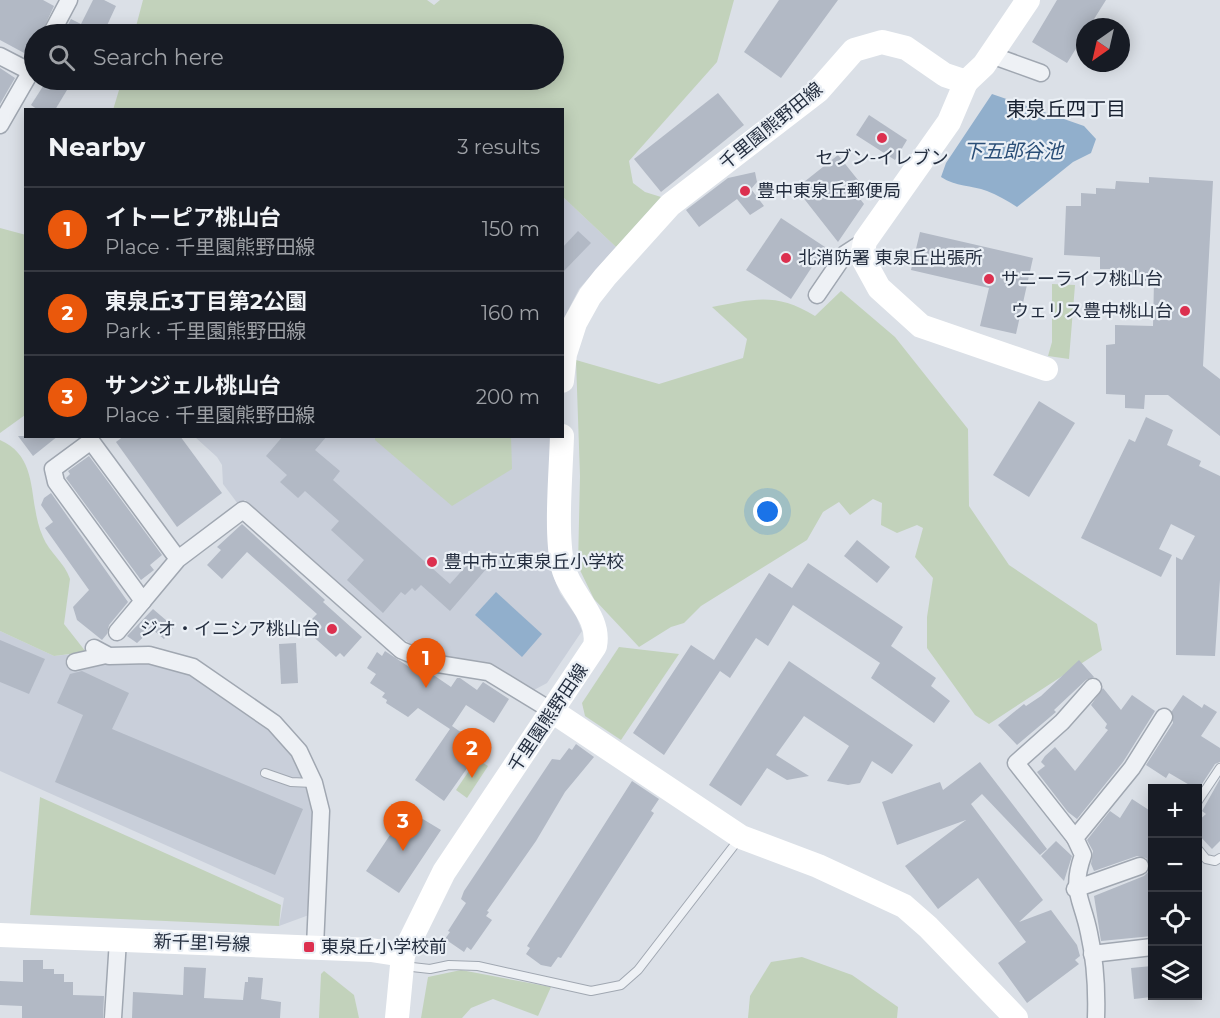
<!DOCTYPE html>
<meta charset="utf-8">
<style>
body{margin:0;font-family:Montserrat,"Noto Sans JP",sans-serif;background:#20242c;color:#f1f3f6}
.controls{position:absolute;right:18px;bottom:18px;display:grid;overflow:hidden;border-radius:0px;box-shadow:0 3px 15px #0003}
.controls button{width:54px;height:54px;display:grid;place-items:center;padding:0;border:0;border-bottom:2px solid #363941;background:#171b24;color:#f1f3f6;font:30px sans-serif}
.compass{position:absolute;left:1076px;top:18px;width:54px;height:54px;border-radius:50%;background:#171b24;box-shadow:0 3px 15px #0003;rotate:214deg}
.you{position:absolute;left:768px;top:512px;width:21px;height:21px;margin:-15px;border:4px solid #fff;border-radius:50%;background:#1a73e8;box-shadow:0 0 0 9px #1a73e833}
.badge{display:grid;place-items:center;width:39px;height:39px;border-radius:50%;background:#ea580c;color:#fff;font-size:20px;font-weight:700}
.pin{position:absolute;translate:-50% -50px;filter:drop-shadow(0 2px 3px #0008)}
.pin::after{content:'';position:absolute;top:32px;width:21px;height:18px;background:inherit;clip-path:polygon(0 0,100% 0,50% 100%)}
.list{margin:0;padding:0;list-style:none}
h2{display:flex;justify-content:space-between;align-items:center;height:78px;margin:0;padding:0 24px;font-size:26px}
h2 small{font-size:20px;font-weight:400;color:#9ea1a6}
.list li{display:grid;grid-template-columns:39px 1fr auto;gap:18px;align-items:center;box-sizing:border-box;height:84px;padding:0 24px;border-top:2px solid #363941}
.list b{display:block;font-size:22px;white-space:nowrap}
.list p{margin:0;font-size:20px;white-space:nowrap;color:#9ea1a6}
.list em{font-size:20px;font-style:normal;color:#9ea1a6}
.icon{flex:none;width:33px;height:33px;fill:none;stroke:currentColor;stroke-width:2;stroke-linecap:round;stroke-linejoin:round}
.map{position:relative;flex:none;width:1220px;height:1018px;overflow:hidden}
.search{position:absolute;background:#171b24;box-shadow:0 3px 15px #0003;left:24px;top:24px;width:540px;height:66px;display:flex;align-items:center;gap:15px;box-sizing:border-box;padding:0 21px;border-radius:33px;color:#9ea1a6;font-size:22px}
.panel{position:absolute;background:#171b24;box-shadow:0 3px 15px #0003;left:24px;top:108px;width:540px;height:330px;border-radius:0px}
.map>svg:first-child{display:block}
</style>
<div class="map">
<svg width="1220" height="1018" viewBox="0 0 1220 1018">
<rect width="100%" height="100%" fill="#dbe0e7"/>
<!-- built -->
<g fill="#c9cfda">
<polygon points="563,197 616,247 579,289 563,320"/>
<polygon points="195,437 550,437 548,536 551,570 560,593 576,616 582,631 547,683 534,690 500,669 484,662 439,656 419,649 395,634 245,500 238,504 223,484 222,465 217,457"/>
<polygon points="0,631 54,656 73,654 77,670 121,661 150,662 190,674 273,732 290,749 304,774 313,811 309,915 279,926 284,898 0,771"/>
</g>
<!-- green -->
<g fill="#c2d2bb">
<polygon points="143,0 427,0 434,5 440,0 734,0 717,62 629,161 633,183 645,192 661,197 616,247 563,197 562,110 113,110 122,80 554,80 554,34 134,34"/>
<polygon points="0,228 26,235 25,415 0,433"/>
<polygon points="1052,284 1075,285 1069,359 1048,356 1052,342"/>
<path d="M 841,291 L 895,337 L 968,429 L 969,506 L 1009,565 L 1097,624 L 1102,650 L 989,724 L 975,715 L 927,648 L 927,617 L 933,578 L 915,557 L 923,528 L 917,525 L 897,533 L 881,525 L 882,503 L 873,499 L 850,515 L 839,502 L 823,512 L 807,540 L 701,606 L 684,623 L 671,627 L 639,647 L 594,599 L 578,566 L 580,476 L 576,360 L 659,384 L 743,358 L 747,339 L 712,307 C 754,299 776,292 815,316 Z"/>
<polygon points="375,436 511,437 512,469 452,506 375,440"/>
<path d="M 0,440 C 41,458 27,502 43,537 C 49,552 65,563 70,579 L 64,624 L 86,652 L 54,656 L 0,631 Z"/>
<polygon points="619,647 679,654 621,740 585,716 582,703"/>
<polygon points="477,759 488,766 467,798 456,790"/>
<polygon points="40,797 281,905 279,926 30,915"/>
<polygon points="802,957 852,975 898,1007 897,1018 748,1018 750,996 771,962"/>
<polygon points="461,970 551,987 538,1016 493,999 471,1008 462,1018 421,1018 428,977"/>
<polygon points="324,971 354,995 359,1018 319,1018 321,974"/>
</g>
<!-- water -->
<g fill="#91afcc">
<path d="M 992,94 L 1084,126 L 1096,139 L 1091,153 L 1073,162 L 1017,207 C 1008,201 997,195 987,191 C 971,185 956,187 941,177 L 946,163 Z"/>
<polygon points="496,592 542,634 522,657 475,615"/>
</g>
<!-- building -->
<g fill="#b2b9c5">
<polygon points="0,0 43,0 54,6 41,34 34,34 34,53 28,50 26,54 0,40"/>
<polygon points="93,0 104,0 116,6 103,34 63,34 71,19 81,24"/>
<polygon points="779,0 838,0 781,78 744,52"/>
<polygon points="1057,0 1106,0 1089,27 1085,27 1085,34 1067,63 1032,42"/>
<polygon points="0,68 15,78 0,104"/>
<polygon points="47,80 73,80 55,110 38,110 31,105"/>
<polygon points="718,93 744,125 661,192 634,159"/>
<polygon points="869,115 907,140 895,160 856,135"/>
<polygon points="838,155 862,185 854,191 864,204 838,242 798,191 804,182"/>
<polygon points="755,172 757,182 751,189 764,206 750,215 737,199 699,227 686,210 728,178"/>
<polygon points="1149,177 1213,181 1203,366 1220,379 1220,436 1168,395 1145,395 1144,409 1125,408 1125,395 1106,394 1106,345 1115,344 1115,325 1153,326 1154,281 1114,280 1114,269 1100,269 1100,257 1064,255 1066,206 1081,206 1081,193 1096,194 1096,188 1115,189 1116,181 1149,183"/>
<polygon points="781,218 825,247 791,299 746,270"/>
<polygon points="578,231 591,243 562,273 562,248"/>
<polygon points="920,232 1033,258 1016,334 980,326 989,288 911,270"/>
<polygon points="1039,401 1075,423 1029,497 993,475"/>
<polygon points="1146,417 1173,430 1167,445 1201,461 1199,466 1220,476 1220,580 1215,656 1176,655 1176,557 1182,560 1195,536 1171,524 1159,549 1172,555 1161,577 1081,538 1129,439 1135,442"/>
<polygon points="18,436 58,436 33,456"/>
<polygon points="124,436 180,436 222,493 177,527 116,442"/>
<polygon points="283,436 327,436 315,450 340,471 333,480 450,584 474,557 487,568 450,611 421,585 415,591 412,588 405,595 401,592 383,613 347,580 364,560 331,530 339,521 305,491 298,498 280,482 287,475 266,456"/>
<polygon points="89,456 162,555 150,565 154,570 141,580 66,478 70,474 68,471"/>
<polygon points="51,493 128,602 109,625 107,634 102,640 77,620 73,607 89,590 45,528 53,522 41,505 44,498"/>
<polygon points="242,524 325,600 323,602 362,637 344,657 340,653 336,657 308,632 313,626 309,622 317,614 247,552 222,579 207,565 221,550 217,547"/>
<polygon points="857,540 890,567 877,583 844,556"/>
<polygon points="808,563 903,627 891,646 936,678 931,686 950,701 934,723 871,678 880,663 793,605 768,646 756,638 730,678 720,671 664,755 633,733 691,645 714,660 769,573 792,588"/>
<polygon points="153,609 174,627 164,639 152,629 137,643 127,636"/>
<polygon points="0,640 45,659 29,694 0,682"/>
<polygon points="296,643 298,683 281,684 279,644"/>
<polygon points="385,651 429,680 432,674 451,687 457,678 460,678 477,690 483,682 509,699 494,723 466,705 452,726 482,747 444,801 415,780 450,729 418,708 408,717 386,703 387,700 382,697 385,693 370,683 376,674 367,668 377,652 382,656"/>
<polygon points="1079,660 1094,677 1086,680 1054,710 1056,712 1017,745 998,725 1024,704 1026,706 1041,696"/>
<polygon points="789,661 913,745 892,774 872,761 860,783 848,785 827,781 849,746 804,716 776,755 809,776 787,780 767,768 741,806 709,785"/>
<polygon points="82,671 129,693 112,729 303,809 275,875 55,782 83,715 57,703 70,674"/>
<polygon points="1103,688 1121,710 1132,695 1155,711 1123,762 1077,819 1068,812 1037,772 1045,766 1041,762 1045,756 1055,747 1075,771 1108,730 1105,728 1107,724 1091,705"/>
<polygon points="1183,695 1202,708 1204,704 1217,712 1201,736 1220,748 1220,762 1215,764 1198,790 1169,773 1166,778 1146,765 1173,723 1172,711"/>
<polygon points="576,744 594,757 565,792 536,841 487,911 489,912 486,916 492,920 471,950 467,947 464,952 445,939 450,932 448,931 466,903 461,899 464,891 552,759 560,760 569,748 572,750"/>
<polygon points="980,762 1047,849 1040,855 982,794 971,804 1043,900 1019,922 1051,910 1077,945 1080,956 1075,960 1079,964 1027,1003 998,963 1026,942 978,878 938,909 905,866 966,820 897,845 882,802 940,782 943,790"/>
<polygon points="1220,779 1220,841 1212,849 1197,833 1197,822 1206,814 1202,811"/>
<polygon points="632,781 659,799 651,811 654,813 561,958 558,957 551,967 541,965 526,954 530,948 527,946"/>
<polygon points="1132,799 1152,812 1152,936 1101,941 1094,896 1144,876 1148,872 1150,863 1146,858 1137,856 1094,871 1091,864 1093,851 1087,840 1110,811 1120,818"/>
<polygon points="398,804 441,830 399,893 366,871 400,820 391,815"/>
<polygon points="1056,841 1072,856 1064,881 1041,856"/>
<polygon points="23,960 43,960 43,969 54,969 54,974 64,974 64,982 73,982 73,995 104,996 103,1018 22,1018 22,1006 0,1005 0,981 23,982"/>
<polygon points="1152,966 1152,997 1134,999 1131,968"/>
<polygon points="184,967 206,968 204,998 243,1000 245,982 248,982 248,977 263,978 261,999 281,1002 280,1018 132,1018 133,992 183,995"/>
</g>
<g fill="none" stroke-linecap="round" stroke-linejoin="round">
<defs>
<g id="lane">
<polyline points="265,773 291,782 313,783"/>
<polyline points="1198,801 1220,768"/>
<polyline points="1198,849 1206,859 1215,861 1220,858"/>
<polyline points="403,966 430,969 449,965 478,966 591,991 621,985 638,970 739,839"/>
</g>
<g id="street">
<polyline points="51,34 69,0"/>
<polyline points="991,55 1041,73"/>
<polyline points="0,56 31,72"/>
<polyline points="0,125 34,66"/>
<polyline points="817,295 845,254 865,241"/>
<polyline points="178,559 91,441 53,469 56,482 143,601 178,559 243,510 401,650 432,663 488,672 552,711"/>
<polyline points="117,632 143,601"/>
<polyline points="94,648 109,656 149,655 193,667 274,723 299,751 314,783 321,811 315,947"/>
<polyline points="75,662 106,655"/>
<polyline points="1075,838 1016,763 1062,722 1093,687"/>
<polyline points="1075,889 1140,866"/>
<polyline points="1092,954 1152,947"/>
<polyline points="113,1018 118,940"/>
<path d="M 1096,1018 C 1097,990 1095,960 1089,933 C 1082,898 1070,892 1083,855 L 1075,838 L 1132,768 L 1164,717"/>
</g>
</defs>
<!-- lane casing -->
<use href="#lane" stroke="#a0a7b1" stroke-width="10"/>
<!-- street casing -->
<use href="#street" stroke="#a0a7b1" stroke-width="19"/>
<!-- lane -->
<use href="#lane" stroke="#eef1f5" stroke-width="8"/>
<!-- street -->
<use href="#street" stroke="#eef1f5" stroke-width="16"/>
<!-- secondary -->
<g stroke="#fff" stroke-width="24">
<polyline points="966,82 949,122 865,241 862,257 879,288 921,326 1046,369"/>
<polyline points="562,381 565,354 575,323 590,296 605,277 670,205 818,91 854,50 882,42 906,48 945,75 966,82 984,65 1028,0"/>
<polyline points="552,711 741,837 818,866 904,906 928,927 1016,1018"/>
<polyline points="0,935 371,950 403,955"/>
<path d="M 397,1018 L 403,955 L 444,872 L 595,646 C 601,616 570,595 563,567 C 555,534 561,472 562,436"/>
</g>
</g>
<!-- markers -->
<g fill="#dc304f" stroke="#eaeff5" stroke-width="2">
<circle cx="882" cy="138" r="6"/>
<circle cx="745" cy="191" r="6"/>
<circle cx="786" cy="258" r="6"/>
<circle cx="989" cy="279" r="6"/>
<circle cx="1185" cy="311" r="6"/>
<circle cx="432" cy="562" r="6"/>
<circle cx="332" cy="629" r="6"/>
<rect x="303" y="941" width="12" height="12" rx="3"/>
</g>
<g text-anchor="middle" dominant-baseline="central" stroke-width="4.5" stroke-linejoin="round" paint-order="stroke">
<!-- street labels -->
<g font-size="18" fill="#242e3f" stroke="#eaeff5">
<text transform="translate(771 126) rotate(-39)">千里園熊野田線</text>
<text transform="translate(548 718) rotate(-56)">千里園熊野田線</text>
<text transform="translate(202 943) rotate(2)">新千里1号線</text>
</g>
<!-- poi labels -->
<g font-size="18" fill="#242e3f" stroke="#eaeff5" text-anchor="start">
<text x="882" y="158" text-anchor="middle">セブン-イレブン</text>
<text x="757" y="191">豊中東泉丘郵便局</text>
<text x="798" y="258">北消防署 東泉丘出張所</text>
<text x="1001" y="279">サニーライフ桃山台</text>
<text x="1173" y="311" text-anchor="end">ウェリス豊中桃山台</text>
<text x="444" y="562">豊中市立東泉丘小学校</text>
<text x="320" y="629" text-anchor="end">ジオ・イニシア桃山台</text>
<text x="321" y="947">東泉丘小学校前</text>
</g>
<!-- neighbourhood labels -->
<g font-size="20" fill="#161f2f" stroke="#eaeff5">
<text x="1066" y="109">東泉丘四丁目</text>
</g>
<!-- water labels -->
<g font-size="20" font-style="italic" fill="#2a4e77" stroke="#eaeff5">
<text x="1013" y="151">下五郎谷池</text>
</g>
</g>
</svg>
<div class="controls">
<button>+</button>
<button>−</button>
<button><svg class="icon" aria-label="locate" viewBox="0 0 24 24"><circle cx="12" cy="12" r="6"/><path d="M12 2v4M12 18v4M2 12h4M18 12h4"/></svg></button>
<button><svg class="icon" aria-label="layers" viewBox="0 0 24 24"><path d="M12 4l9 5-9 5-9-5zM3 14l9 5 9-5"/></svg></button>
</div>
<svg class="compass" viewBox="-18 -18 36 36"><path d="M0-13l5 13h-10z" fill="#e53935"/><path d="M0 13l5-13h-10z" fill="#9ea1a6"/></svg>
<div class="you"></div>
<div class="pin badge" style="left:426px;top:688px">1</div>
<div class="pin badge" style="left:472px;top:778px">2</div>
<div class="pin badge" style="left:403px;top:851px">3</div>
<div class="search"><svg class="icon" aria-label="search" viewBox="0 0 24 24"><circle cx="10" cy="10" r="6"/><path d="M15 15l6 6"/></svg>Search here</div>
<section class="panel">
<h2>Nearby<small>3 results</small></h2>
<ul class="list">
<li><span class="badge">1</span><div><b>イトーピア桃山台</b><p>Place · 千里園熊野田線</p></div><em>150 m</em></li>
<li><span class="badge">2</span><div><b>東泉丘3丁目第2公園</b><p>Park · 千里園熊野田線</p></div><em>160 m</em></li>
<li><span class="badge">3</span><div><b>サンジェル桃山台</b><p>Place · 千里園熊野田線</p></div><em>200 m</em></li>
</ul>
</section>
</div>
